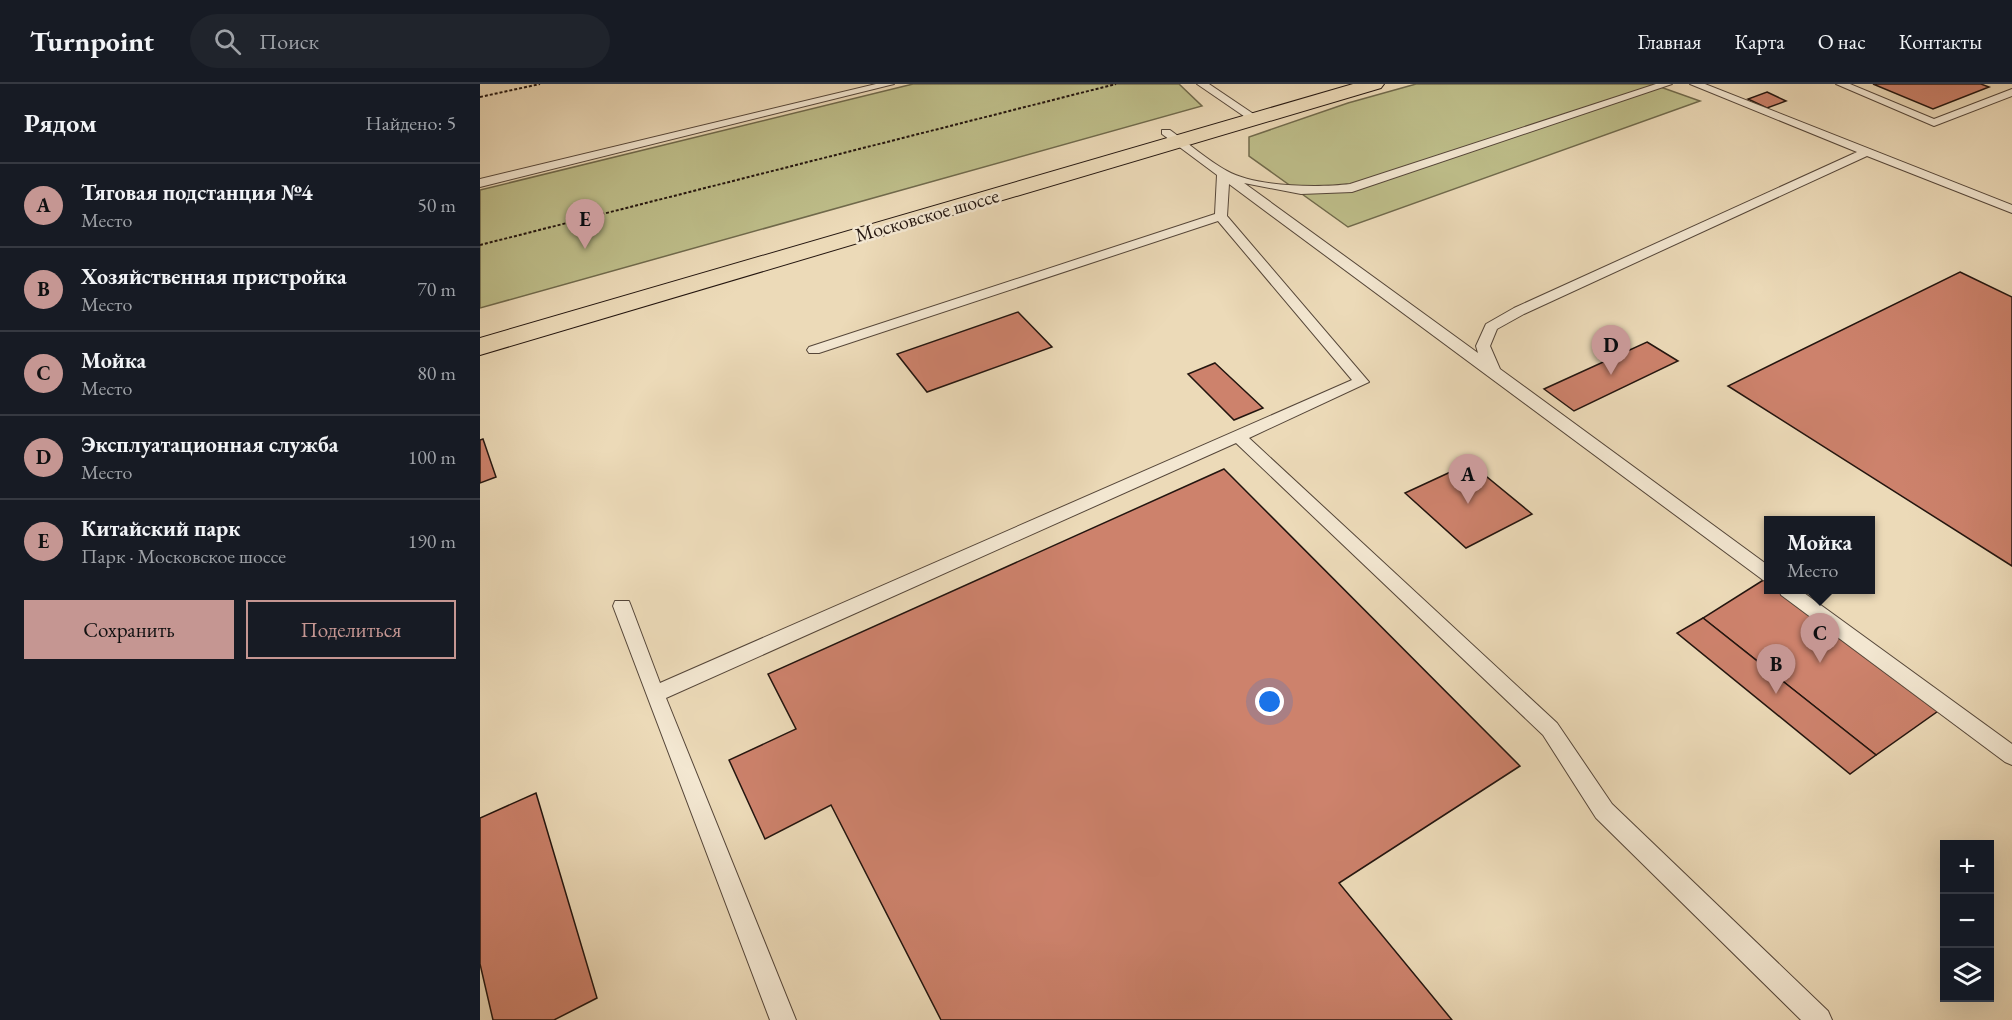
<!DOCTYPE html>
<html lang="ru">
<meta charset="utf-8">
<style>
body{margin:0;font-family:"EB Garamond",serif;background:#20242c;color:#f1f3f6}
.controls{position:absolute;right:18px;bottom:18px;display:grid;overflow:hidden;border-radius:0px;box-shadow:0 6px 24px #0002}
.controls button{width:54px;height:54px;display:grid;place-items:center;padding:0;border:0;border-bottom:2px solid #363941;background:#171b24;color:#f1f3f6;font:30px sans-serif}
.you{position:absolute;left:790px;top:618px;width:21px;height:21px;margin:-15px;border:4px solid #fff;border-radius:50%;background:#1a73e8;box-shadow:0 0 0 9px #1a73e833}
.badge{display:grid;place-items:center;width:39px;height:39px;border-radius:50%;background:#c59692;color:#111;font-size:20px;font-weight:700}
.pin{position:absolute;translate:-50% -50px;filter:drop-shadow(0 2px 3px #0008)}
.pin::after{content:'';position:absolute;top:32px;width:21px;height:18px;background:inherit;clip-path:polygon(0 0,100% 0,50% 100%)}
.popup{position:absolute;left:1284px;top:432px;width:111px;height:78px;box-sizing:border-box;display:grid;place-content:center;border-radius:0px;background:#171b24;filter:drop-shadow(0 2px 4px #0005);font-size:20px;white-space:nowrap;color:#9ea1a6}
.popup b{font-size:22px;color:#f1f3f6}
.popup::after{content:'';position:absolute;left:50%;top:100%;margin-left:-12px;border:12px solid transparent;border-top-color:#171b24}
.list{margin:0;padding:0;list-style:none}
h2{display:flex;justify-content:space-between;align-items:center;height:78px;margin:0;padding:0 24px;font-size:26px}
h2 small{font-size:20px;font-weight:400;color:#9ea1a6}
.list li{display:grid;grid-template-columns:39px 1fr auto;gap:18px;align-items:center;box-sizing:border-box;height:84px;padding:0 24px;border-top:2px solid #363941}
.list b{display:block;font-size:22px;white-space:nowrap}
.list p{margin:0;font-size:20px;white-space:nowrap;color:#9ea1a6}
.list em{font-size:20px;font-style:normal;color:#9ea1a6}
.actions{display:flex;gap:12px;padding:18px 24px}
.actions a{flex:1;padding:14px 0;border:2px solid #c59692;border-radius:0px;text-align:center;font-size:21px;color:#c59692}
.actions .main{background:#c59692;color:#111}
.icon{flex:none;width:33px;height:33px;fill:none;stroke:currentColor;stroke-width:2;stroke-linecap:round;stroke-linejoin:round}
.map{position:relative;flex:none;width:1532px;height:936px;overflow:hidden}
header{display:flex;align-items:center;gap:36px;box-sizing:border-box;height:84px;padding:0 30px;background:#171b24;border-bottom:2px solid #363941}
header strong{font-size:28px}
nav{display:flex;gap:33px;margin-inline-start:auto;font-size:21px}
.search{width:420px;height:54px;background:#20242c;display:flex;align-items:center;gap:15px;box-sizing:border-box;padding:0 21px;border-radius:33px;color:#9ea1a6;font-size:22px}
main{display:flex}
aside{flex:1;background:#171b24}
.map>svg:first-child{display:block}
</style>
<header>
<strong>Turnpoint</strong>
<div class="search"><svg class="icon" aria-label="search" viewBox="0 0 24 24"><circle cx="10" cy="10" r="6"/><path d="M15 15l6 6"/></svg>Поиск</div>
<nav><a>Главная</a><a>Карта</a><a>О нас</a><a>Контакты</a></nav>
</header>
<main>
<aside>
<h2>Рядом<small>Найдено: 5</small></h2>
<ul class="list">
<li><span class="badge">A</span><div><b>Тяговая подстанция №4</b><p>Место</p></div><em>50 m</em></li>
<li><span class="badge">B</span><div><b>Хозяйственная пристройка</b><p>Место</p></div><em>70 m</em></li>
<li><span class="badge">C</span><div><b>Мойка</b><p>Место</p></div><em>80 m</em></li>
<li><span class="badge">D</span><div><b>Эксплуатационная служба</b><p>Место</p></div><em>100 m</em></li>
<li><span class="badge">E</span><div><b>Китайский парк</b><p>Парк · Московское шоссе</p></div><em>190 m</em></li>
</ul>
<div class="actions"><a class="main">Сохранить</a><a>Поделиться</a></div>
</aside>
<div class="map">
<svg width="1532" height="936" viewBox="0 0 1532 936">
<rect width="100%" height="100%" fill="#ecdab8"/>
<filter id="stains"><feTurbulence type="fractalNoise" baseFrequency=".00333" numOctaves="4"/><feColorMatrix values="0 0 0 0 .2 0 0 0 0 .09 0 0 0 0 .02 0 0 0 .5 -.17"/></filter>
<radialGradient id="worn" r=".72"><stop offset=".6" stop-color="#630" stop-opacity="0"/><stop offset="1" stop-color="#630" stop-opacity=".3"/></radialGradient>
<!-- green -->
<g fill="#bebe8a" stroke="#706a4c" stroke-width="1.5">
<polygon points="433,0 699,0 722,22 0,224 0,106"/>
<polygon points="936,0 1172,0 1220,17 868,143 769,72 769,53 868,19"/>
</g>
<!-- building -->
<g fill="#cd826c" stroke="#23150f" stroke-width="1.5">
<polygon points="1393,0 1501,0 1509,3 1453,25"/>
<polygon points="1287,8 1306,17 1287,24 1268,15"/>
<polygon points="1480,188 1532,213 1532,482 1248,302"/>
<polygon points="538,228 572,263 447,308 417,270"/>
<polygon points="1167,258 1198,277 1094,327 1064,305"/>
<polygon points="735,279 783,324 754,336 708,290"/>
<polygon points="3,355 16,393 0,399 0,356"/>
<polygon points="990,379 1052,430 986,464 925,409"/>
<polygon points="744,385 1040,682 859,799 972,936 461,936 351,721 285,755 249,676 316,645 288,590"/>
<polygon points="1285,495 1289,498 1289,506 1299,506 1461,625 1396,671 1223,534"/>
<polygon points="1223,534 1396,671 1370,690 1197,549"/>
<polygon points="56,709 117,914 74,936 13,936 0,880 0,734"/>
</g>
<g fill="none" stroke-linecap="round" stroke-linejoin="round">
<defs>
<g id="lane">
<polygon points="396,0 414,0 0,103 0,95"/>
<polygon points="717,0 729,0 781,35 771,37"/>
<path d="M 1176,0 L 1192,0 L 872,108 L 821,110 L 764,99 L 998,269 L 996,262 L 1006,240 L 1034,224 L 1377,68 L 1210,0 L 1225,0 L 1532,121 L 1532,129 L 1387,72 L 1044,230 L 1017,245 L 1010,262 L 1020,285 L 1289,482 L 1289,498 L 1283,496 L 749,100 L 747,132 L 889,298 L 769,354 L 1077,639 L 1132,720 L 1348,927 L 1352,936 L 1321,936 L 1116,734 L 1063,651 L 756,359 L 186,614 L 316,936 L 290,936 L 133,522 L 135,517 L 149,517 L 151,522 L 180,599 L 872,296 L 738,137 L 339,269 L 329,269 L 327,266 L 329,263 L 735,130 L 737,91 L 682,50 L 682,46 L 690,46 C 708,59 727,76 747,87 C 775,103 838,104 870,100 Z"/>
<polygon points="1356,0 1370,0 1454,35 1532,5 1532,12 1454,42"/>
<polygon points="1299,506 1320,506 1532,660 1532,681 1525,678 1301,511"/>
</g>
<polygon id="primary" points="873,0 904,0 901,4 0,271 0,254"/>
</defs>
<!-- lane casing -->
<use href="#lane" stroke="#554639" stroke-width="2"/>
<!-- primary casing -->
<use href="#primary" stroke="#23150f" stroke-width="2"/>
<!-- path -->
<g stroke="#23150f" stroke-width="2" stroke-dasharray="3 2" stroke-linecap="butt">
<polyline points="0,13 60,0"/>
<polyline points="0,161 636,0"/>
</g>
<!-- lane -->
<use href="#lane" fill="#f3e7d1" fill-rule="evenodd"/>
<!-- primary -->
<use href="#primary" fill="#ecdab8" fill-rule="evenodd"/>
</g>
<g text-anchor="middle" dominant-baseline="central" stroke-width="5" stroke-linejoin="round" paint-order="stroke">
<!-- far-street labels -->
<g font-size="20" fill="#23150f" stroke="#f3e7d1">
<text transform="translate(447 131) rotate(-16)">Московское шоссе</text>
</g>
</g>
<rect width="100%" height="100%" filter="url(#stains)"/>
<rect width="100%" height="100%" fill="url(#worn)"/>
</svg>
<div class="controls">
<button>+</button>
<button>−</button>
<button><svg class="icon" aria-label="layers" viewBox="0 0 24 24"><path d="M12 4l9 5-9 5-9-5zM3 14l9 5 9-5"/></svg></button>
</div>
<div class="you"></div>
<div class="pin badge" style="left:988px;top:420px">A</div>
<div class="pin badge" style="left:1296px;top:610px">B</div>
<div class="pin badge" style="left:1340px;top:579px">C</div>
<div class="popup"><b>Мойка</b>Место</div>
<div class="pin badge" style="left:1131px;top:291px">D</div>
<div class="pin badge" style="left:105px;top:165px">E</div>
</div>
</main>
